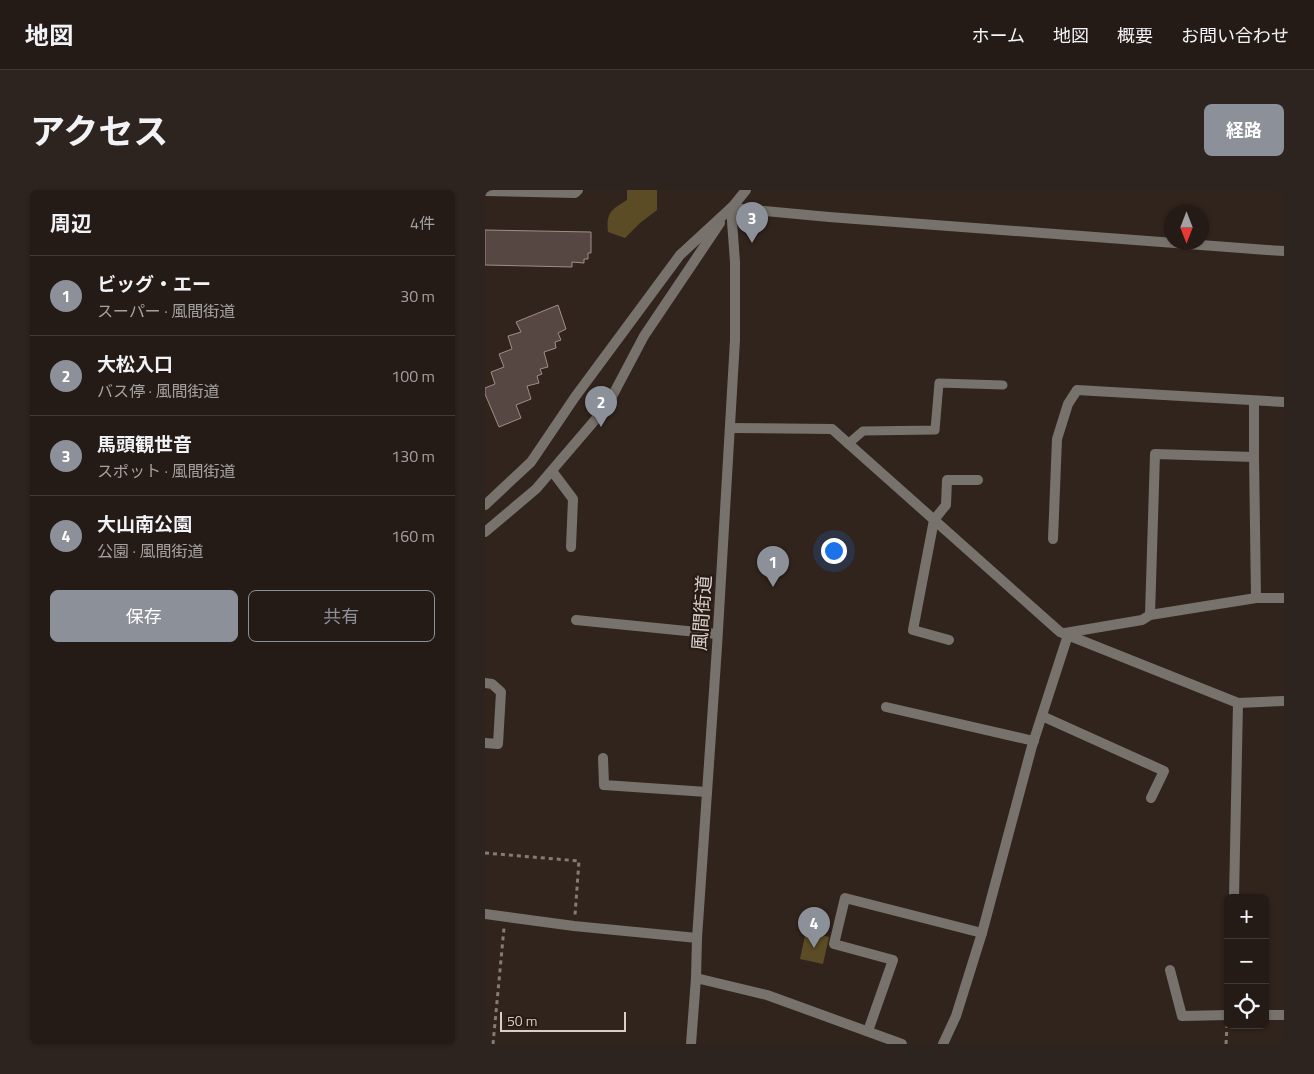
<!DOCTYPE html>
<html lang="ja">
<meta charset="utf-8">
<style>
body{margin:0;font-family:"Titillium Web","Noto Sans JP",sans-serif;background:#2d241f;color:#f1f3f6}
.controls{position:absolute;right:15px;bottom:15px;display:grid;overflow:hidden;border-radius:8px;box-shadow:0 1px 4px #0004}
.controls button{width:45px;height:45px;display:grid;place-items:center;padding:0;border:0;border-bottom:1px solid #423935;background:#251b16;color:#f1f3f6;font:25px sans-serif}
.compass{position:absolute;left:679px;top:15px;width:45px;height:45px;border-radius:50%;background:#251b16;box-shadow:0 1px 4px #0004;rotate:180deg}
.scale{position:absolute;left:15px;bottom:12px;width:126px;box-sizing:border-box;padding-left:5px;border:2px solid #d8cfcb;border-top:0;font-size:14px;line-height:18px;white-space:nowrap;color:#d8cfcb;-webkit-text-stroke:4px #271b14;paint-order:stroke}
.you{position:absolute;left:348px;top:360px;width:18px;height:18px;margin:-12px;border:4px solid #fff;border-radius:50%;background:#1a73e8;box-shadow:0 0 0 8px #1a73e833}
.badge{display:grid;place-items:center;width:32px;height:32px;border-radius:50%;background:#8c9099;color:#fff;font-size:16px;font-weight:700}
.pin{position:absolute;translate:-50% -41px;filter:drop-shadow(0 1px 2px #0008)}
.pin::after{content:'';position:absolute;top:26px;width:18px;height:15px;background:inherit;clip-path:polygon(0 0,100% 0,50% 100%)}
.list{margin:0;padding:0;list-style:none}
h2{display:flex;justify-content:space-between;align-items:center;height:65px;margin:0;padding:0 20px;font-size:21px}
h2 small{font-size:16px;font-weight:400;color:#a3a1a1}
.list li{display:grid;grid-template-columns:32px 1fr auto;gap:15px;align-items:center;box-sizing:border-box;height:80px;padding:0 20px;border-top:1px solid #423935}
.list b{display:block;font-size:19px;white-space:nowrap}
.list p{margin:0;font-size:16px;white-space:nowrap;color:#a3a1a1}
.list em{font-size:16px;font-style:normal;color:#a3a1a1}
.actions{display:flex;gap:10px;padding:15px 20px}
.actions a{flex:1;padding:11px 0;border:1px solid #8c9099;border-radius:8px;text-align:center;font-size:18px;color:#8c9099}
.actions .main{background:#8c9099;color:#fff}
.icon{flex:none;width:28px;height:28px;fill:none;stroke:currentColor;stroke-width:2;stroke-linecap:round;stroke-linejoin:round}
.map{position:relative;flex:none;width:799px;height:854px;overflow:hidden;border-radius:8px}
header{display:flex;align-items:center;gap:30px;box-sizing:border-box;height:70px;padding:0 25px;background:#251b16;border-bottom:1px solid #423935}
header strong{font-size:24px}
nav{display:flex;gap:28px;margin-inline-start:auto;font-size:18px}
.intro{display:flex;align-items:center;justify-content:space-between;box-sizing:border-box;height:120px;padding:0 30px}
h1{margin:0;font-size:35px}
.button{padding:12px 22px;border-radius:8px;background:#8c9099;color:#fff;font-size:18px;font-weight:700}
main{display:flex;gap:30px;padding:0 30px}
aside{flex:1;background:#251b16;border-radius:8px;box-shadow:0 1px 4px #0004}
.map>svg:first-child{display:block}
</style>
<header>
<strong>地図</strong>
<nav><a>ホーム</a><a>地図</a><a>概要</a><a>お問い合わせ</a></nav>
</header>
<div class="intro"><h1>アクセス</h1><a class="button">経路</a></div>
<main>
<aside>
<h2>周辺<small>4件</small></h2>
<ul class="list">
<li><span class="badge">1</span><div><b>ビッグ・エー</b><p>スーパー · 風間街道</p></div><em>30 m</em></li>
<li><span class="badge">2</span><div><b>大松入口</b><p>バス停 · 風間街道</p></div><em>100 m</em></li>
<li><span class="badge">3</span><div><b>馬頭観世音</b><p>スポット · 風間街道</p></div><em>130 m</em></li>
<li><span class="badge">4</span><div><b>大山南公園</b><p>公園 · 風間街道</p></div><em>160 m</em></li>
</ul>
<div class="actions"><a class="main">保存</a><a>共有</a></div>
</aside>
<div class="map">
<svg width="799" height="854" viewBox="0 0 799 854">
<rect width="100%" height="100%" fill="#31241d"/>
<!-- green -->
<g fill="#5c4c25">
<path d="M 142,0 L 172,0 L 172,20 L 155,33 L 140,48 L 123,42 C 121,22 126,20 142,10 Z"/>
<polygon points="321,741 344,747 338,774 315,769"/>
</g>
<!-- building -->
<g fill="#574743" stroke="#a08d89">
<polygon points="0,40 106,42 106,63 103,63 103,69 99,69 99,73 87,72 87,77 0,75"/>
<polygon points="73,115 81,139 73,143 76,150 70,152 71,158 59,162 63,177 55,179 57,184 52,186 54,193 42,196 46,209 31,215 36,228 14,237 0,204 0,198 10,194 6,182 19,177 14,164 27,159 23,146 36,142 31,132"/>
</g>
<g fill="none" stroke-linecap="round" stroke-linejoin="round">
<!-- path -->
<g stroke="#867b76" stroke-width="3" stroke-dasharray="4 4" stroke-linecap="butt">
<polyline points="0,663 94,671 90,725"/>
<polyline points="8,854 19,738"/>
<polyline points="741,854 742,836"/>
</g>
<!-- service -->
<polyline stroke="#77726c" stroke-width="9" points="363,254 378,241 450,240 454,193 518,195"/>
<!-- minor -->
<g stroke="#77726c" stroke-width="10">
<polyline points="0,1 90,3 93,0"/>
<polyline points="769,211 769,267 771,408"/>
<polyline points="245,238 347,239 575,442 753,513 799,511"/>
<polyline points="67,281 88,309 86,357"/>
<polyline points="568,349 572,249 583,214 592,200 799,212"/>
<polyline points="665,425 670,264 769,267"/>
<polyline points="91,430 232,444"/>
<polyline points="580,443 657,430 665,425 771,408 799,408"/>
<polyline points="464,450 428,440 449,330 461,315 462,290 493,290"/>
<polyline points="0,493 7,494 16,502 13,554 0,553"/>
<polyline points="401,517 549,551"/>
<polyline points="557,526 679,581 666,608"/>
<polyline points="118,568 119,595 222,602"/>
<polyline points="749,708 753,513"/>
<polyline points="0,724 89,736 212,748"/>
<polyline points="685,780 697,826 743,825"/>
<polyline points="211,788 282,805 417,854"/>
<polyline points="780,825 799,825"/>
<polyline points="383,841 408,770 349,754 360,708 497,743"/>
<polyline points="458,854 471,826 497,743 547,556 583,445"/>
</g>
<!-- tertiary -->
<g stroke="#77726c" stroke-width="10">
<polyline points="244,21 261,0"/>
<polyline points="0,315 46,272 90,207 195,65 246,18 344,27 782,60 799,61"/>
<polyline points="0,342 51,299 122,216 159,146 235,33"/>
<polyline points="206,854 211,788 212,748 232,457 250,150 250,72 246,18"/>
</g>
</g>
<g text-anchor="middle" dominant-baseline="central" stroke-width="4.5" stroke-linejoin="round" paint-order="stroke">
<!-- street labels -->
<g font-size="19" fill="#d8cfcb" stroke="#271b14">
<text transform="translate(216 423) rotate(-86)">風間街道</text>
</g>
</g>
</svg>
<div class="controls">
<button>+</button>
<button>−</button>
<button><svg class="icon" aria-label="locate" viewBox="0 0 24 24"><circle cx="12" cy="12" r="6"/><path d="M12 2v4M12 18v4M2 12h4M18 12h4"/></svg></button>
</div>
<svg class="compass" viewBox="-18 -18 36 36"><path d="M0-13l5 13h-10z" fill="#e53935"/><path d="M0 13l5-13h-10z" fill="#a3a1a1"/></svg>
<div class="scale">50 m</div>
<div class="you"></div>
<div class="pin badge" style="left:288px;top:397px">1</div>
<div class="pin badge" style="left:116px;top:237px">2</div>
<div class="pin badge" style="left:267px;top:53px">3</div>
<div class="pin badge" style="left:329px;top:758px">4</div>
</div>
</main>
